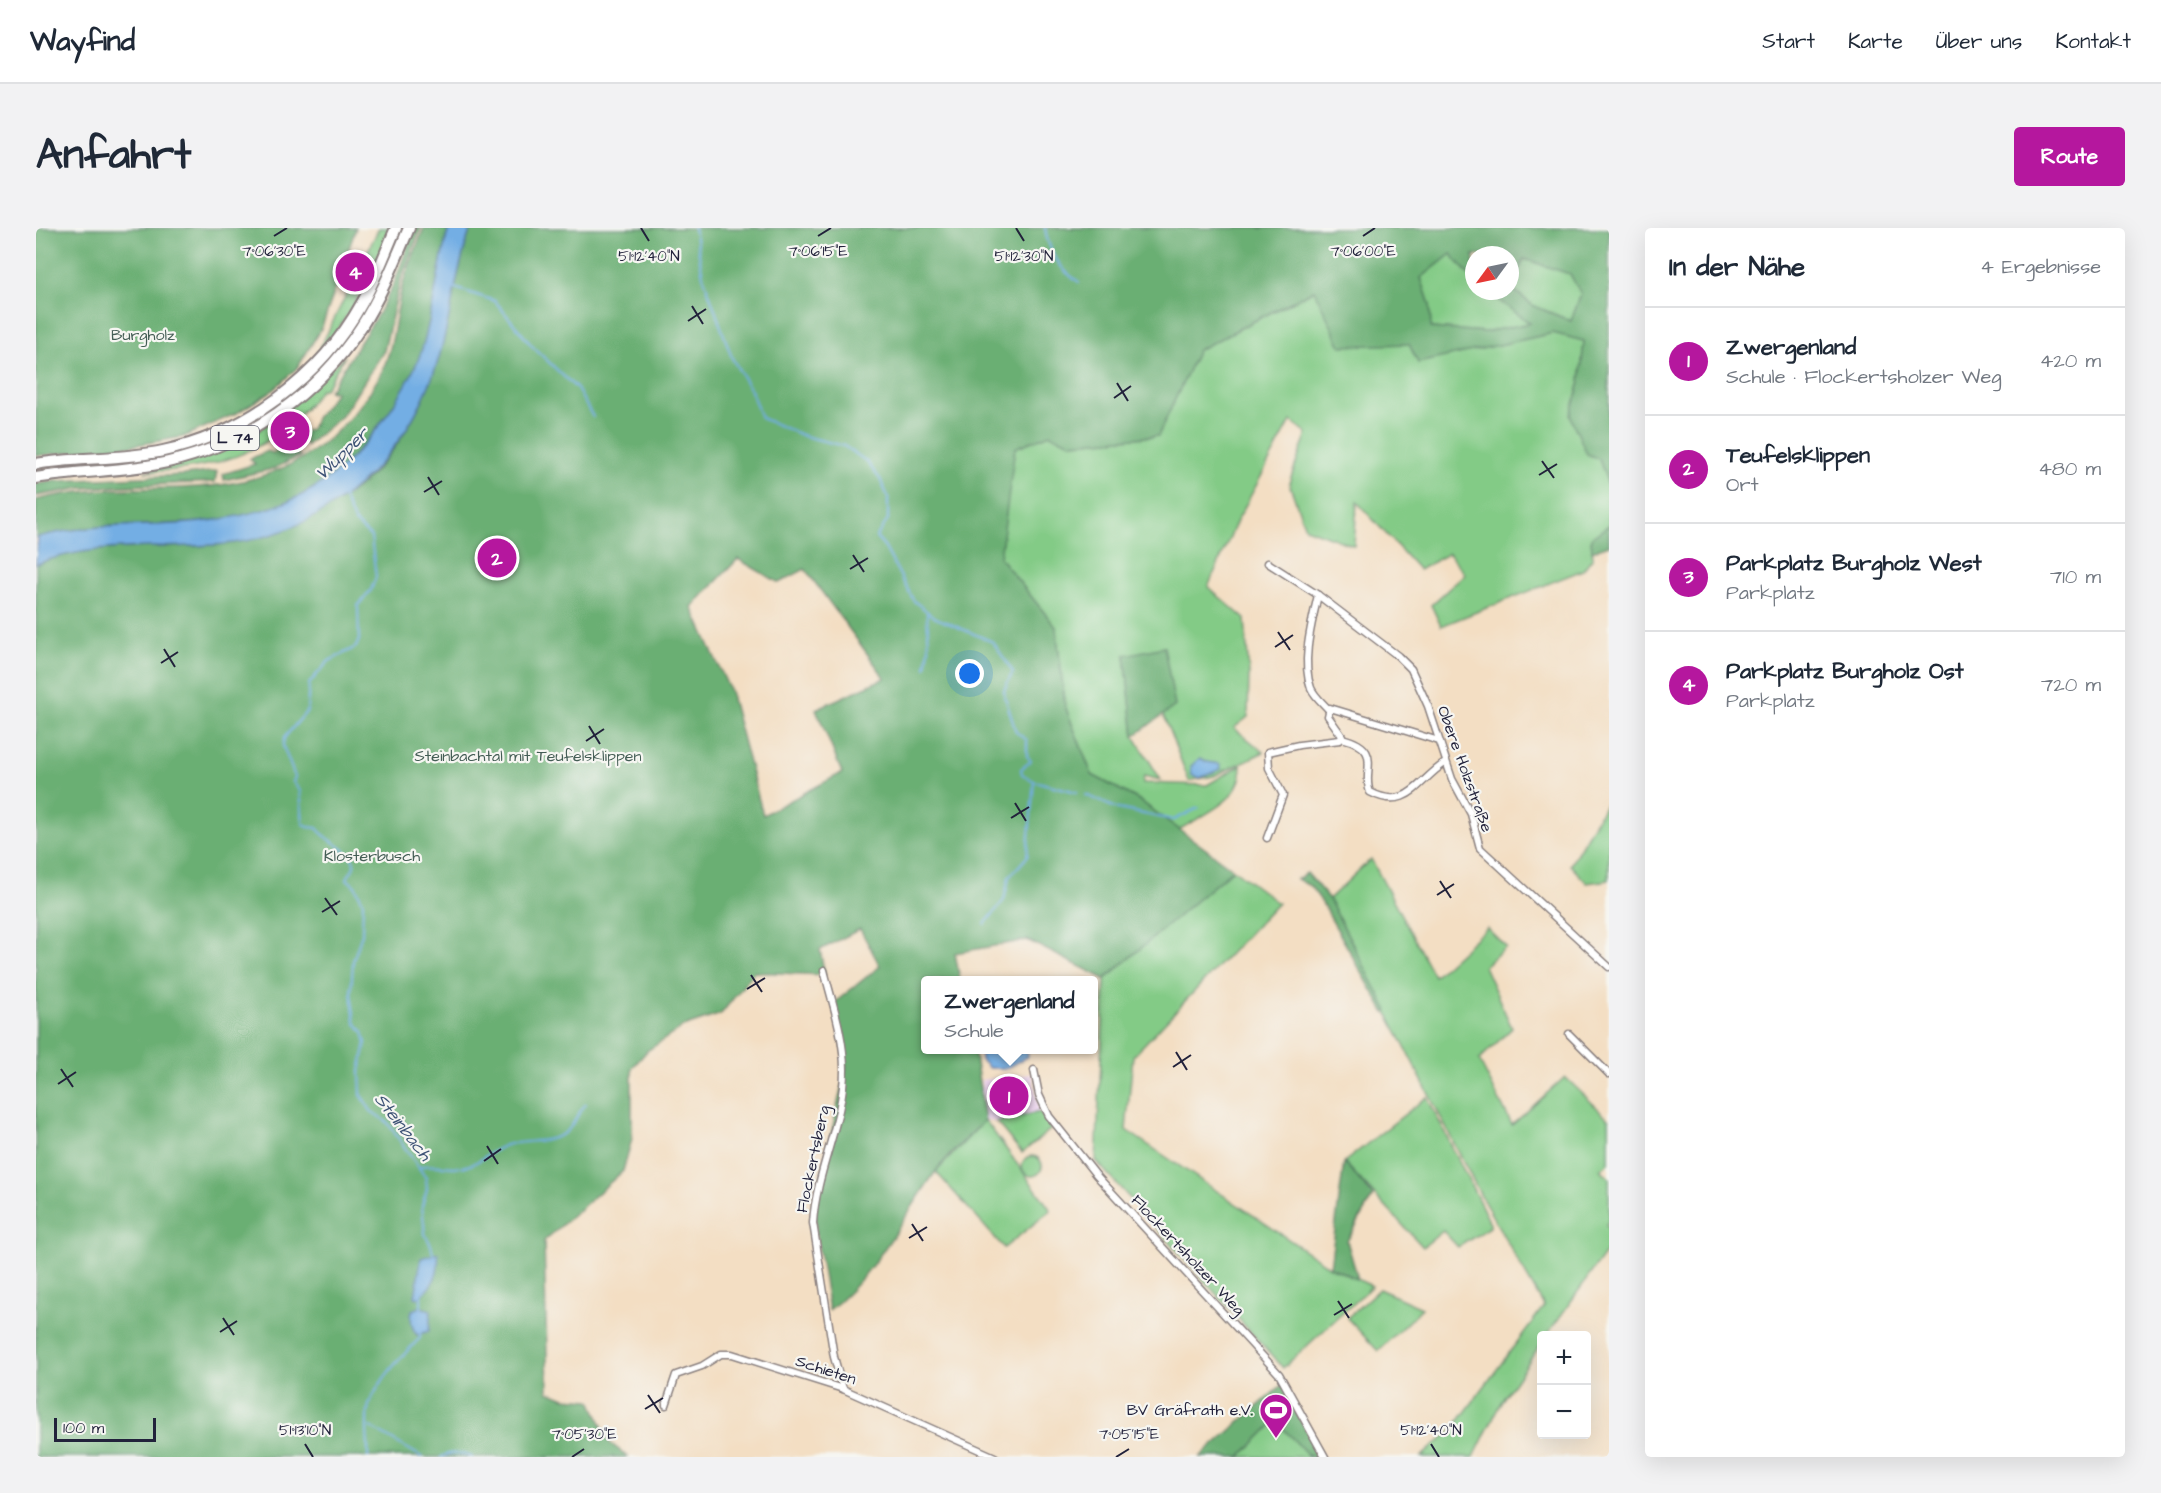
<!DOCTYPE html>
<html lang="de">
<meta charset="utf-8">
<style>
body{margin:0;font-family:"Architects Daughter",sans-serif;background:#f2f2f3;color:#1f2937}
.controls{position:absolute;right:18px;bottom:18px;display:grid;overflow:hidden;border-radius:6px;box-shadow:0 6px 24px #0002}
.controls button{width:54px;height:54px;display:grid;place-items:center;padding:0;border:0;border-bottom:2px solid #e0e1e3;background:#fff;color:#1f2937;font:30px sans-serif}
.compass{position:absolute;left:1429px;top:18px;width:54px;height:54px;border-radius:50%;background:#fff;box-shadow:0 6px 24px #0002;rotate:237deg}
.scale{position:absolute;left:18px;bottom:15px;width:102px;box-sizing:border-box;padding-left:6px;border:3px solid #22223b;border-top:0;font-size:16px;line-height:21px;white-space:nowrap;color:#22223b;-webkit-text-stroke:4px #f6f6f2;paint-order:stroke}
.you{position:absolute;left:934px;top:446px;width:21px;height:21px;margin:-15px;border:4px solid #fff;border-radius:50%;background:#1a73e8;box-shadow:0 0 0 9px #1a73e833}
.badge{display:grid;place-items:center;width:39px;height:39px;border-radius:50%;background:#b5179e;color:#fff;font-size:20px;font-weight:700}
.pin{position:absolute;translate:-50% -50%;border:3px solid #fff;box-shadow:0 2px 6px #0006}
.popup{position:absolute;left:885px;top:748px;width:177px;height:78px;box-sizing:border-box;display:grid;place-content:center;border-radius:6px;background:#fff;filter:drop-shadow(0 2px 4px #0005);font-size:20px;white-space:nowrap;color:#747a83}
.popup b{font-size:22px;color:#1f2937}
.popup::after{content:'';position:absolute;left:50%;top:100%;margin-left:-12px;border:12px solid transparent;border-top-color:#fff}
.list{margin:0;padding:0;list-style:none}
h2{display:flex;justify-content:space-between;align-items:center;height:78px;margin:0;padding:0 24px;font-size:26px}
h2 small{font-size:20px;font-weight:400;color:#747a83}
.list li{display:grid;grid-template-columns:39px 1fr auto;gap:18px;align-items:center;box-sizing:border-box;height:108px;padding:0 24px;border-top:2px solid #e0e1e3}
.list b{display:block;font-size:22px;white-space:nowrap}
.list p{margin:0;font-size:20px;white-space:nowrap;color:#747a83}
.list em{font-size:20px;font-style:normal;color:#747a83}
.map{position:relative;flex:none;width:1573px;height:1229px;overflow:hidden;border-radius:6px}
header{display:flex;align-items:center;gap:36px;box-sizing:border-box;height:84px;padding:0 30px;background:#fff;border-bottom:2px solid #e0e1e3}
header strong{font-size:28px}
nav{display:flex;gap:33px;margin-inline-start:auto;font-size:21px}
.intro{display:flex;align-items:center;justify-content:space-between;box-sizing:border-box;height:144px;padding:0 36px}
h1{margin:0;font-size:42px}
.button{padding:15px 27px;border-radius:6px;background:#b5179e;color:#fff;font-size:21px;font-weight:700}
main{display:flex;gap:36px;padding:0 36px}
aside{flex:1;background:#fff;border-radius:6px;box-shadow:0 6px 24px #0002}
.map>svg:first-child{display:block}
</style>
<header>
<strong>Wayfind</strong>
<nav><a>Start</a><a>Karte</a><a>Über uns</a><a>Kontakt</a></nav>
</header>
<div class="intro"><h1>Anfahrt</h1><a class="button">Route</a></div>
<main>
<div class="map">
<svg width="1573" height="1229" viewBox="0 0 1573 1229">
<rect width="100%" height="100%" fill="#f6f6f2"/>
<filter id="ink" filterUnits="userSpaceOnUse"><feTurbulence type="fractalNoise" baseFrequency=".0167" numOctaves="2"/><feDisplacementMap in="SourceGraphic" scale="12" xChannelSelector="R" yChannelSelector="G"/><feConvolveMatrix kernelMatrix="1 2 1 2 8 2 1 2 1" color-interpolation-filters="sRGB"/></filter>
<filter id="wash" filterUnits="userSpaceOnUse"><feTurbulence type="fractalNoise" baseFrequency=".008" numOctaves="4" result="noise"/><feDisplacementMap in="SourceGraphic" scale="24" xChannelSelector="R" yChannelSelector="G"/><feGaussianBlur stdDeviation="1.35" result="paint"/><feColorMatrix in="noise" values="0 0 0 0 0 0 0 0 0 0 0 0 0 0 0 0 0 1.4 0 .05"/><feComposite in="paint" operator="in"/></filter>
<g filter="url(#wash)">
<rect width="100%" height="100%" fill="#f3dec3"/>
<!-- built -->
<polygon fill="#ead1ec" points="996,846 1004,884 960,894 949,892 945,852"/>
<!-- green -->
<g fill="#83cb86" stroke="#527660" stroke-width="1.5" fill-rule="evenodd">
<path d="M 343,0 L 356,0 C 333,52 314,89 277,134 Z"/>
<path d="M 1359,0 L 1373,116 L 1382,135 L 1517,105 L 1548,113 L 1544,154 L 1534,188 L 1551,226 L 1563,231 L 1573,259 L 1573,297 L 1555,310 L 1557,329 L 1547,342 L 1405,398 L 1395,377 L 1429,346 L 1413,325 L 1383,342 L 1321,274 L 1318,318 L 1269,300 L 1253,255 L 1271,205 L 1255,193 L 1201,293 L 1172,359 L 1209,391 L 1213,446 L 1212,489 L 1198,500 L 1228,524 L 1178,548 L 1153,553 L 1127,487 L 1139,478 L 1089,427 L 1098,508 L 1125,552 L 1108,548 L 1107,555 L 1171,557 L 1205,537 C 1209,572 1169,585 1143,602 L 1103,572 L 1056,547 L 1029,478 L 1020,399 L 964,330 L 861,264 ZM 1279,53 L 1305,118 L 1279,62 L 1162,122 L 1122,208 L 1036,215 L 1014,206 L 978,220 Z"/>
<polygon points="1415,26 1438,53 1438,63 1450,63 1495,96 1449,104 1394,100 1394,77 1385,50"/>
<polygon points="1488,31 1534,46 1545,66 1535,93 1498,78 1475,60"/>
<path d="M 309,128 L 289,161 L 285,161 C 240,224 182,242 108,244 L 178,225 L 222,203 Z"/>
<polygon points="1573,570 1573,652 1551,655 1534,637"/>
<polygon points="1335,631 1398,748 1451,700 1470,719 1448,738 1476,800 1443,832 1476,897 1529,849 1573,891 1573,935 1565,941 1573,950 1573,992 1570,997 1573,1000 1573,1020 1511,1107 1506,1108 1505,1116 1465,1174 1438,1229 1385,1229 1416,1202 1508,1078 1447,972 1293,671"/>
<polygon points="1197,641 1242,675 1097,828 1090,902 1294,1039 1336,1058 1247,1140 1060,933 1069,751"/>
<polygon points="1391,869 1454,995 1454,999 1422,1019 1407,1003 1387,1019 1308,934"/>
<polygon points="1004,884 1015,901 986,925 960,894"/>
<polygon points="949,892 1015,982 968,1020 900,944"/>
<circle cx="996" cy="938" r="10"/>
<polygon points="1343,1061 1386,1080 1342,1123 1311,1090"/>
<polygon points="1240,1192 1274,1229 1204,1229"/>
</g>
<!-- forest -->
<g fill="#6aaf73" stroke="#466857" stroke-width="1.5" fill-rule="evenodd">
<polygon points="0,0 320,0 286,99 262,139 236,163 201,185 147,209 94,218 0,228"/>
<polygon points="378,0 385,0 364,54 348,123 306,188 270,218 266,204 275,201 280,190 300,164 293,163 342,86 359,53"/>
<path d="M 388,0 L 413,0 C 401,41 398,84 385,125 C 376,151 361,174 344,196 C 295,263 245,286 163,294 C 107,299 56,294 0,310 L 0,272 C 105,244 205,288 296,208 C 315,190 334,167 346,143 C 359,115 359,85 367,55 C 373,37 381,18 388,0 Z"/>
<path d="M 435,0 L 1573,0 L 1573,259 L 1563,231 L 1551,226 L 1534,188 L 1544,154 L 1548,113 L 1517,105 L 1382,135 L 1373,116 L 1305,118 L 1278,62 L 1162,122 L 1122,208 L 1035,215 L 1014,206 L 979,220 L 964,330 L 1020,399 L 1029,478 L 1056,547 L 1103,572 L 1197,641 L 1069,751 L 991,712 L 919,725 L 924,752 L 889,752 L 889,822 L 938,822 L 949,892 C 932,910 911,927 898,946 C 867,990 836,1050 793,1082 L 780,1005 L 780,976 L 810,838 L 798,775 L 844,738 L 824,701 L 784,722 L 789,747 L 718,744 L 685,786 L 647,799 L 611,823 L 596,840 L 596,911 L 587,943 L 508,1013 L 512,1163 L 529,1170 L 555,1172 L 573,1214 L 592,1229 L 0,1229 L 0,336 C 58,313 127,322 188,316 C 219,313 242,303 269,289 C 284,282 300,276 313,266 C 354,237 385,183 401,136 C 415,91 419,44 435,0 ZM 1415,26 L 1438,53 L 1438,27 L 1474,27 L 1474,63 L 1450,63 L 1494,95 L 1449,104 L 1395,100 L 1394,77 L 1385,50 ZM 1488,31 L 1534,46 L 1545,66 L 1535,93 L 1498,78 L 1475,60 ZM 702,331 L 743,355 L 769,341 L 849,450 L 780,481 L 806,545 L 727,587 L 694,463 L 656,379 Z"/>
<polygon points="246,219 256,219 264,228 237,241 188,252 187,246 219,236 214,231 231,223 237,225"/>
<polygon points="181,243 179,254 46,260 0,268 0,256 20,253 148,247"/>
<polygon points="1573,297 1573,317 1556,323 1555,310"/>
<polygon points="1128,419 1139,478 1098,508 1089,427"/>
<polygon points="1271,645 1293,671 1352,783 1349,785 1283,670 1274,658 1261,651"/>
<polygon points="1308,934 1337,968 1311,1013 1322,1051 1294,1039"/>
<polygon points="1246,1157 1285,1229 1274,1229 1240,1193 1204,1229 1164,1229"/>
</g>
<!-- water -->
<g fill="#73aee4" stroke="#4a6890" stroke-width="1.5">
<path d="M 413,0 L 435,0 C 419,44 415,92 401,136 C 369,232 291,306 189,316 C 127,322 59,313 0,336 L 2,309 C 58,294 109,300 165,294 C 247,284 295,263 345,195 C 361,173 376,150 385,124 C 398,84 401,41 413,0 Z"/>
<polygon points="1164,530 1171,534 1184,536 1185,541 1164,550 1156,548 1155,538"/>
<polygon points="944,822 991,822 992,828 971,840 953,840 945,832"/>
<path d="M 402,1025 C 404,1045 398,1058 382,1070 L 379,1069 L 385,1030 Z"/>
<path d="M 384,1079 L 395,1082 L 393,1103 L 381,1107 C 375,1099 374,1092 376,1082 Z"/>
</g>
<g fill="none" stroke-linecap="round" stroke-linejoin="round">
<!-- stream -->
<g stroke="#73aee4" stroke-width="2">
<polyline points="658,0 667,48 696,130 715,163 725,190 768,208 808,218 830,233 844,251 852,269 852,292 840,309 849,320 878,373 898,389 957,414 977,444 968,462 969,469 980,504 991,512 991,528 995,533 985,541 986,546 998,553 991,629 973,649 968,672 949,696"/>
<path d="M 1009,0 C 1012,21 1023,42 1043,54"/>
<polyline points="416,59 459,73 496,118 541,161 557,189"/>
<path d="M 307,268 L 318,293 L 335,309 L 340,349 L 335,362 L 322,378 L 323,412 L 320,419 L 293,433 L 282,445 L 273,456 L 271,483 L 248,510 L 247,518 L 259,549 L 257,554 L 264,563 L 267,595 L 272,599 L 281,600 C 288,612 320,623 318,638 C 317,643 312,646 311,651 L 319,658 L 327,674 L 326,706 L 317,733 L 315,765 L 319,794 L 327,804 L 330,815 L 324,843 L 325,867 L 335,883 L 351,894 L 390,950 L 391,961 L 386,978 L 389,1006 L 395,1017 L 397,1026"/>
<polyline points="890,439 893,421 891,385"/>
<polyline points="998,553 1041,564"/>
<polyline points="1050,567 1082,581 1138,592 1162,580"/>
<path d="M 384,939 C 401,934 417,943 434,937 C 447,932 457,921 470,917 C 490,911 516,917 532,902 C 540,894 542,883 550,876"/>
<polyline points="385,1066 385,1081"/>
<polyline points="334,1199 386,1229"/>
<path d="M 332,1229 C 333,1213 328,1192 333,1177 C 344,1150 364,1130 384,1110 L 384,1105"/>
<path d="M 405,1229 C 415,1223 425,1225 436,1229"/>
</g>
</g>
</g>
<g filter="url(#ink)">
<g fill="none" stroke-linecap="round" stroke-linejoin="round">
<defs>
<g id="minor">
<polyline points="1232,335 1282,367 1362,428 1375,441 1392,478 1416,551 1435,586 1444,620 1573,739"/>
<path d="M 1282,367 C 1276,394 1265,433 1275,460 C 1279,469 1287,475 1293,482"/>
<path d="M 1306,510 C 1349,521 1325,543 1334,564 C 1372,584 1382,552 1409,535"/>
<polyline points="1231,610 1247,567 1233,540 1232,524 1263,517 1304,512 1306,508 1292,488 1294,480 1403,513"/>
<path d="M 788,742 C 796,774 808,808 808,842 C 808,892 780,943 777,995 L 798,1129 L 807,1161"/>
<polyline points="1533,806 1573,846"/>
<polyline points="998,842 1003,867 1013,888 1060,947 1243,1146 1289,1229"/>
<polyline points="630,1177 640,1147 666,1138 685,1126 696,1126 807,1161 959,1229"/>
</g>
<g id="trunk">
<path d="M 0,236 C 42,229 85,232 127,223 C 210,205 285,149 326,75 C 340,51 349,25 360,0"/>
<path d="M 0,250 C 44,242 89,244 132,234 C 210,216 281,167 325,99 C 345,68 359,33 373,0"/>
</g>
</defs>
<!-- minor casing -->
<use href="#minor" stroke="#8a807f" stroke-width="9"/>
<!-- trunk casing -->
<use href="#trunk" stroke="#8a807f" stroke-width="14"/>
<!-- minor -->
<use href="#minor" stroke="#fff" stroke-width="6"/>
<!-- trunk -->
<use href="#trunk" stroke="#fff" stroke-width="10"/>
</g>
</g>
<!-- ticks -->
<path fill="none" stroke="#22223b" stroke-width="2" d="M 605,0 L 613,13M 980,0 L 988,13M 238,8 L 251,0M 782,8 L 795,0M 1327,8 L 1339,0M 656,78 L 667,96M 652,93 L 670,81M 1081,155 L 1092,173M 1078,170 L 1095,158M 1506,233 L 1518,250M 1503,247 L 1521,236M 392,249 L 403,267M 388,264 L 406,253M 817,327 L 828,344M 814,341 L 832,330M 1242,404 L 1254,422M 1239,419 L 1257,407M 128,421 L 139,439M 125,435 L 142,424M 553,498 L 564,516M 550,513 L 568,501M 979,575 L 990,593M 975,590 L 993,579M 1404,653 L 1415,670M 1401,667 L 1418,656M 289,670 L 301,687M 286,684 L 304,673M 715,747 L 726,764M 711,761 L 729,750M 1140,824 L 1151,842M 1137,839 L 1155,827M 25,841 L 37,859M 22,856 L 40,844M 451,918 L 462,936M 448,933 L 465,921M 876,996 L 887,1013M 873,1010 L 891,999M 1302,1073 L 1313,1090M 1298,1087 L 1316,1076M 187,1090 L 198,1107M 184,1104 L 201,1093M 612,1167 L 624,1185M 609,1181 L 627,1170M 269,1216 L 277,1229M 1395,1216 L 1403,1229M 536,1229 L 548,1221M 1080,1229 L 1093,1221"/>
<!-- icons -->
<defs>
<symbol id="stadium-pin" viewBox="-11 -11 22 30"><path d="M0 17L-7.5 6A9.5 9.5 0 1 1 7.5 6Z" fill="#b5179e" stroke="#f6f6f2"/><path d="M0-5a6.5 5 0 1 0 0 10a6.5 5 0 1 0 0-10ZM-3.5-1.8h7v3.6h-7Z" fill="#fff"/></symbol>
</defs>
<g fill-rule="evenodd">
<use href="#stadium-pin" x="1221" y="1163" width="38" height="52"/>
</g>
<g text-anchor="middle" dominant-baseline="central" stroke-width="4.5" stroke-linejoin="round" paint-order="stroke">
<!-- shield labels -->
<rect fill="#f6f6f2" stroke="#626272" stroke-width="1.5" x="175" y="198" width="48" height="24" rx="4.5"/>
<g font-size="15" font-weight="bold" fill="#22223b">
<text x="199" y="210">L 74</text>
</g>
<!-- park labels -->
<g font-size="16" fill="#445d55" stroke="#f6f6f2">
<text x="107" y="107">Burgholz</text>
<text x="492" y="528">Steinbachtal mit Teufelsklippen</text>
<text x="336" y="628">Klosterbusch</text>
</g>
<!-- street labels -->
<g font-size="16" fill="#22223b" stroke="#f6f6f2">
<text transform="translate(1429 541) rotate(70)">Obere Holzstraße</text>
<text transform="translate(777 931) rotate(-78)">Flockertsberg</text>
<text transform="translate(1152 1027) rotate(47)">Flockertsholzer Weg</text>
<text transform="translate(790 1142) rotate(18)">Schieten</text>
</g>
<!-- poi labels -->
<g font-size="16" fill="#22223b" stroke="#f6f6f2" text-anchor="end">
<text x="1217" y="1182">BV Gräfrath e.V.</text>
</g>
<!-- water labels -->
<g font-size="18" font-style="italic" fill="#3e5376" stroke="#f6f6f2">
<text transform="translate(306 226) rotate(-44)">Wupper</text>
<text transform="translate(367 899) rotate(52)">Steinbach</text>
</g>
</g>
<g font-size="15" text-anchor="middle" fill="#22223b" stroke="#f6f6f2" stroke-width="4.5" stroke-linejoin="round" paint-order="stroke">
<text x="1327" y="28">7°06'00"E</text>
<text x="238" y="28">7°06'30"E</text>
<text x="782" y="28">7°06'15"E</text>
<text x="613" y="33">51°12'40"N</text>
<text x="988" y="33">51°12'30"N</text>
<text x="269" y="1207">51°13'10"N</text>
<text x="1395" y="1207">51°12'40"N</text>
<text x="548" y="1211">7°05'30"E</text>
<text x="1093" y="1211">7°05'15"E</text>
</g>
</svg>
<div class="controls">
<button>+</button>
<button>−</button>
</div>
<svg class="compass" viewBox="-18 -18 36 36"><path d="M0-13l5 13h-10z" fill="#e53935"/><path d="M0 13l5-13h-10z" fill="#747a83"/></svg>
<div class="scale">100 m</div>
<div class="you"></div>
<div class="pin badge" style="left:973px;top:868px">1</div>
<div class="popup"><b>Zwergenland</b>Schule</div>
<div class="pin badge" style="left:461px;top:330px">2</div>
<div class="pin badge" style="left:254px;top:203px">3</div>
<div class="pin badge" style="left:319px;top:44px">4</div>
</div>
<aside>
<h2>In der Nähe<small>4 Ergebnisse</small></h2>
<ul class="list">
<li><span class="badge">1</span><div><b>Zwergenland</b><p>Schule · Flockertsholzer Weg</p></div><em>420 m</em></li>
<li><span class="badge">2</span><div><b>Teufelsklippen</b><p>Ort</p></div><em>480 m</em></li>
<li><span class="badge">3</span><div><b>Parkplatz Burgholz West</b><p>Parkplatz</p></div><em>710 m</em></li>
<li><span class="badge">4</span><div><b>Parkplatz Burgholz Ost</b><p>Parkplatz</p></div><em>720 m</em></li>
</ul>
</aside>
</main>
